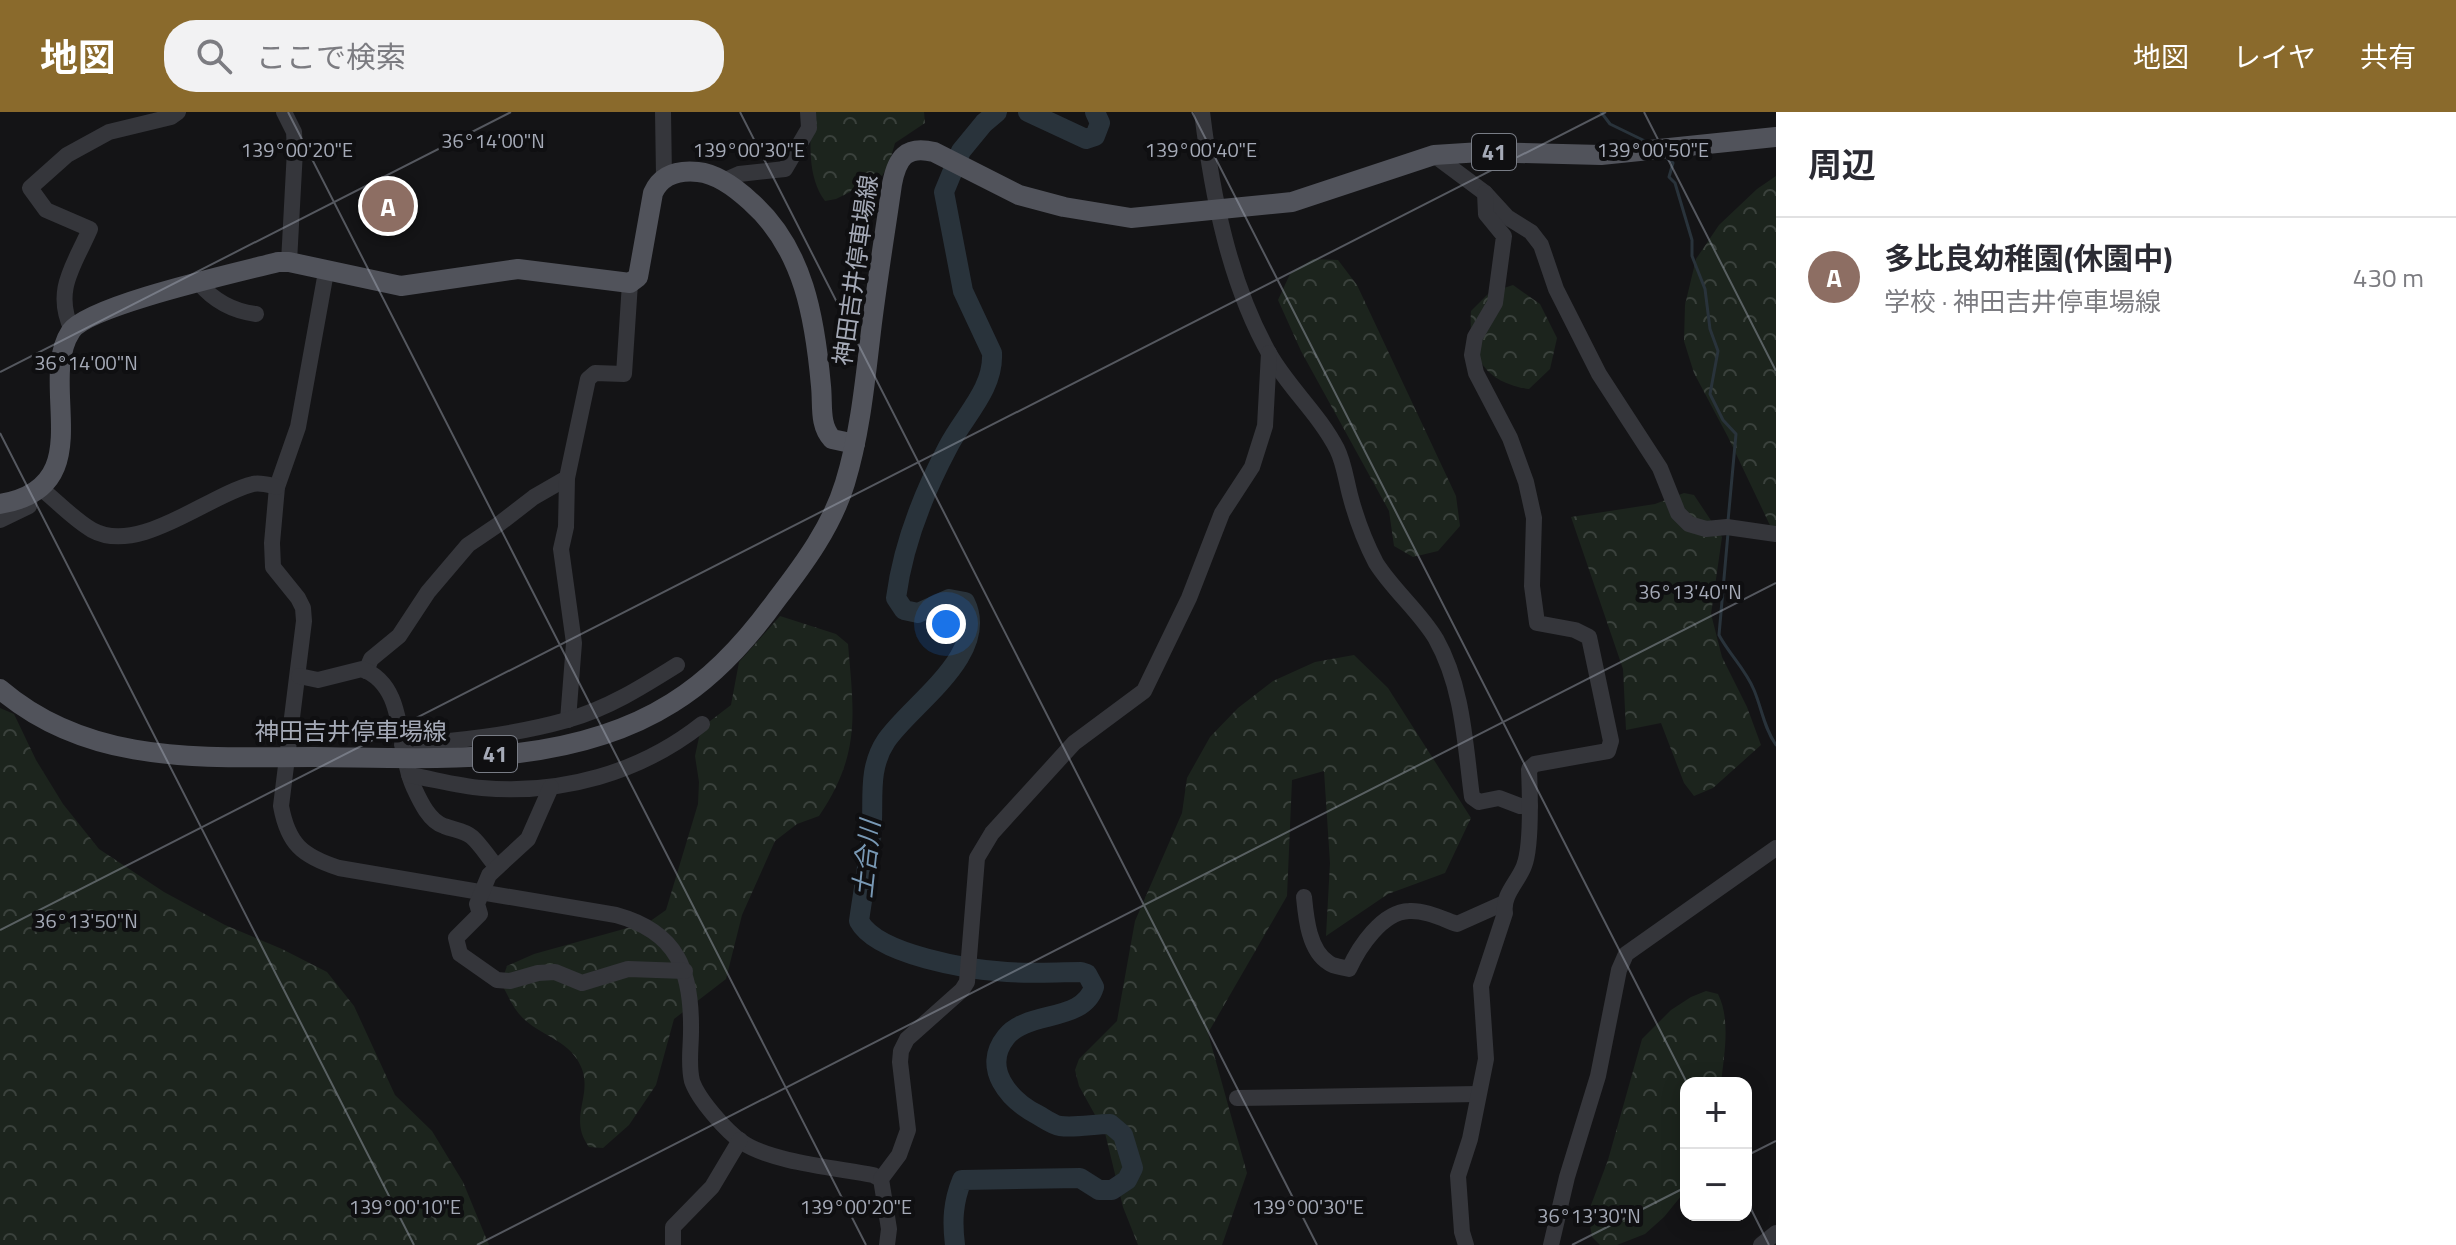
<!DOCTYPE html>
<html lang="ja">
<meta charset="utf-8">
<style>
body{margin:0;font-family:"Titillium Web","Noto Sans JP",sans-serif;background:#f2f2f3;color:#2b2b33}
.controls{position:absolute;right:24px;bottom:24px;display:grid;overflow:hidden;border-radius:16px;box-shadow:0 4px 20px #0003}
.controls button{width:72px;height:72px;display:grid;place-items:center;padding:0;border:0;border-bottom:2px solid #e1e1e2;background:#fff;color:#2b2b33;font:40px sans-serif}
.you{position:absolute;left:946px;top:512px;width:28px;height:28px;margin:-20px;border:6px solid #fff;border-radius:50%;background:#1a73e8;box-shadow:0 0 0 12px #1a73e833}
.badge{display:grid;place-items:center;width:52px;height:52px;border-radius:50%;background:#8a6a2c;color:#fff;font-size:26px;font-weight:700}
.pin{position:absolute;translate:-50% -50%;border:4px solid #fff;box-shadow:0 2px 8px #0006}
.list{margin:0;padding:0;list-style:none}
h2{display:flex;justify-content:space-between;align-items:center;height:104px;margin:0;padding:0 32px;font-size:34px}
h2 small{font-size:26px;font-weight:400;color:#7c7c81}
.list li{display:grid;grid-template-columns:52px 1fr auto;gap:24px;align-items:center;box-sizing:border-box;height:120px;padding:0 32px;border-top:2px solid #e1e1e2}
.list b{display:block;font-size:30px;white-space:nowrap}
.list p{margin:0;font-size:26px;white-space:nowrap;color:#7c7c81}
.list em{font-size:26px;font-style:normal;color:#7c7c81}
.icon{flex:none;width:44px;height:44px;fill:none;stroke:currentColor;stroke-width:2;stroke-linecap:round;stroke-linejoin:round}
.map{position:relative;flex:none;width:1776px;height:1133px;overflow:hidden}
header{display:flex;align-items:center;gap:48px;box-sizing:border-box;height:112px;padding:0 40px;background:#8a6a2c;color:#fff}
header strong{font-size:38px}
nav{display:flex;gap:44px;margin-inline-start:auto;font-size:28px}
.search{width:560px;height:72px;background:#f2f2f3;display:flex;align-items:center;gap:20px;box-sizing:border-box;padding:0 28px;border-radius:32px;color:#7c7c81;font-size:30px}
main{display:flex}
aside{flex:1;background:#fff}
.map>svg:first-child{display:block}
</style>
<header>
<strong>地図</strong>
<div class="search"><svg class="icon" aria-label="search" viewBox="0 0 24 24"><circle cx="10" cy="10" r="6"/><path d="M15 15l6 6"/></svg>ここで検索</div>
<nav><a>地図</a><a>レイヤ</a><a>共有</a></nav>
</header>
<main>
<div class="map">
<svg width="1776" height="1133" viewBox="0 0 1776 1133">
<defs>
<pattern id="forest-crowns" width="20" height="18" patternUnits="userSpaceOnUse" patternTransform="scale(2)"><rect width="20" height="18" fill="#1c241d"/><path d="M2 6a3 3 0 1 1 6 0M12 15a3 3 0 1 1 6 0" fill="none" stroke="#3a413c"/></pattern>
</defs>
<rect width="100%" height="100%" fill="#141416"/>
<!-- forest -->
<g fill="url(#forest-crowns)">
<path d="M 812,0 L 924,0 L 925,11 L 895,31 L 889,52 L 882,64 L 836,87 L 825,89 C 807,65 810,29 812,0 Z"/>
<polygon points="1776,64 1776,426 1728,325 1694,261 1684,229 1685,193 1696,147 1719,113 1757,77"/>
<polygon points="1313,147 1338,148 1357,173 1456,384 1460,414 1438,439 1413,445 1394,434 1389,399 1301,239 1278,188 1290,162"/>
<path d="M 1513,173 L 1540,192 L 1557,226 L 1550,257 L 1529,277 C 1484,271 1468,242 1471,199 L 1489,181 Z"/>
<polygon points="1684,381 1694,383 1722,425 1711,502 1722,545 1747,595 1761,633 1713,676 1694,684 1684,671 1661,611 1626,618 1623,557 1571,405 1655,392"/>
<path d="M 780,504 L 836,522 L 848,532 C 854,602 861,642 819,704 L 797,712 L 775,729 L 742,803 L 726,867 L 674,907 L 656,973 L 629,1013 L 603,1036 L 589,1035 C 568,1006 592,986 582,957 C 572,930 544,925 525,908 C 514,899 508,883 501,871 L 507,854 L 534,842 L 649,810 L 666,798 L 698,692 L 699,670 L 695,644 L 701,616 L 731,593 L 739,550 Z"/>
<polygon points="1354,543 1388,576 1471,706 1445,761 1388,782 1326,824 1330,751 1324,659 1292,668 1287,784 1208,921 1247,1061 1222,1133 1138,1133 1123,1095 1105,1021 1079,974 1075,958 1079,947 1117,909 1135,809 1182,701 1187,666 1210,625 1238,596 1273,569 1315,550"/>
<polygon points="0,596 14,602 36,648 63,692 99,737 164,780 225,813 282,837 327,860 354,894 395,983 432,1019 463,1070 489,1133 0,1133"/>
<path d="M 1706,879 L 1718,882 C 1731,908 1724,943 1721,971 L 1686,971 L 1686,1078 L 1664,1105 L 1645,1122 L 1617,1133 L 1600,1133 L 1592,1125 L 1588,1101 L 1608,1048 L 1642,927 L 1671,898 L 1691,885 Z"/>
</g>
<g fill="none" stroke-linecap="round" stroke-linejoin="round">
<!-- stream -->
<g stroke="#29333b" stroke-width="3">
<polyline points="1601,0 1610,12 1647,30"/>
<polyline points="1667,46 1673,51 1669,65 1675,71 1692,128 1692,144 1705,177 1710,217 1718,239 1710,282 1723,308 1736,322 1728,409"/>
<path d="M 1728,421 L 1719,523 C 1729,542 1746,558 1754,578 C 1762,597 1764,616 1776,633"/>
</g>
<!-- river -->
<g stroke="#29333b" stroke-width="20">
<polyline points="1028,0 1086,27 1095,24 1100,11 1095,0"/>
<path d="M 955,1133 C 952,1109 953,1090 962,1068 L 1080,1066 L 1099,1078 L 1112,1078 L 1127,1068 L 1133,1056 L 1123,1023 L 1110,1012 C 1094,1012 1076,1016 1060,1014 C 1053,1013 1045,1007 1038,1003 C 1009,988 981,956 1006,925 C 1027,898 1083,911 1094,875 L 1087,862 L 1081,860 C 1057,860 1031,862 1007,860 C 971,858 877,843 859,809 C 863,781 868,753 871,724 C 875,692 866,659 886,629 C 910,593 991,542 965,490 L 949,487 L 918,501 L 904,498 L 896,486 C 903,433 923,382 948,335 C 964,304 994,277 992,241 L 963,179 L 944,80 L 961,39 L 984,11 L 997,0"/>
</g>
<!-- minor -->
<g stroke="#35363b" stroke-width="16">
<polyline points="284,0 294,20 295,38 289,150"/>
<polyline points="663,0 664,64"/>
<path d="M 1202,0 C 1212,82 1229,171 1270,243 C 1289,276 1319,302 1337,337 C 1344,351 1346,368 1350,383 C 1356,406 1365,430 1376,451 C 1393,478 1420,500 1436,527 C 1463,575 1465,632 1472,685 L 1479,690 L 1499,686 L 1520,694 L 1530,694"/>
<polyline points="1434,43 1485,81 1507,105 1531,120 1541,133 1556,177 1599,262 1660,356 1678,401 1689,412 1706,417 1727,415 1776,422"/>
<polyline points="723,69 739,62 785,57 809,16 808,0"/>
<path d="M 326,160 L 298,315 L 277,375 L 272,431 L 273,455 L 298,486 L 303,496 L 304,509 L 281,694 C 288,732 302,744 339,756 L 616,803 C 678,820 692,859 691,920 C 691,935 688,953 692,969 C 698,987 726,1019 742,1030 C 770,1050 838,1056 873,1063 L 881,1067"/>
<path d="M 199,171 C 214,189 232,199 256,202"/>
<path d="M 72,218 C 53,178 74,154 90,117 L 46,98 L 30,76 L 67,43 L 109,20 L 171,5 L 178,0"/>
<path d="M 39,375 C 56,388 73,407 92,418 C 139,444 208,383 253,372 C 260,370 269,373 277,375"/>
<polyline points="0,408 29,394 30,382"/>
<polyline points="366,559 371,547 399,524 428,480 468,433 499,412 534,385 567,366"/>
<path d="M 299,564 L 318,568 L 362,557 C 408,574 396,638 414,676 C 420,689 429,709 444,714 C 454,718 464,718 472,725 C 481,733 488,745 496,754"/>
<polyline points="568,608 574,531 561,437 566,415 567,366 588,267 595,261 624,262 630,171"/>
<path d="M 402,633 C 457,629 514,623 567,608 C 607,597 642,575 677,553"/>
<path d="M 409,663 C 433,667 458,674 482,676 C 561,683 640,661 702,612"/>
<polyline points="551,675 528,727 489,763 477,792 480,802 456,826 460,842 497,868 510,869 538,861 555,860 582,871 628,857 685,859"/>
<path d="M 1304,785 C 1306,806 1309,839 1329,851 C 1334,855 1343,855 1349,857 C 1359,835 1382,800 1409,799 C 1425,798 1443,807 1457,812 L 1504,791"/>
<polyline points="1237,986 1478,982"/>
<polyline points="673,1133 673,1115 712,1075 740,1028"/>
<polyline points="887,1133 889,1117 881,1067 899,1043 908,1018 900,950 901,939 907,927 962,878 967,870 977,746 992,721 1074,631 1144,579 1189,486 1222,401 1252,355 1265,314 1269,241"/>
<path d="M 1466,1133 L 1462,1120 L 1458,1064 L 1470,1027 L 1486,947 L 1481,874 L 1505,801 C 1502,783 1518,770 1524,754 C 1532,734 1530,681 1529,657 L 1535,652 L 1608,639 L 1611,629 L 1589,525 L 1575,518 L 1537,511 L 1532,474 L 1534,406 L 1526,370 L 1510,326 L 1476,261 L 1472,243 L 1475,225 L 1495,191 L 1504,124 L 1486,102 L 1485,81"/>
<polyline points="1551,1133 1567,1065 1598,964 1619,858 1626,842 1776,736"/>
<polyline points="1761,1133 1776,1121"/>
</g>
<!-- major -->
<g stroke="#51535b" stroke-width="20">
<path d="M 0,392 C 103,375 36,272 71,219 C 89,193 240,160 278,150 L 289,150 L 401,174 L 518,157 L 630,171 L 638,165 L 640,154 L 653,81 C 661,63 678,58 698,60 C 718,62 737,77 751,90 C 804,137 815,207 821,274 C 823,293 819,313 832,327 L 855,332"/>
<path d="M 0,577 C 90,654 204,645 314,645 C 432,646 567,657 672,591 C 713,566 749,526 777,487 C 804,452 832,414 845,371 C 860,322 865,270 871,219 C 877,169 885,121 892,72 C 897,46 906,33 934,40 L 1019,83 L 1064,95 L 1131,106 L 1292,90 L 1434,43 L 1481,40 L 1601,43 L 1776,25"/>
</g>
</g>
<!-- ticks -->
<path fill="none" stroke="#a5aab7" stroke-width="2" stroke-opacity="0.45" d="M 288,0 L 866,1133M 740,0 L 1317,1133M 1192,0 L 1687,971M 1644,0 L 1776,259M 0,260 L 511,0M 0,321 L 414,1133M 0,818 L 1606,0M 1746,1044 L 1776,1029M 1746,1087 L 1769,1133M 477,1133 L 1776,471M 1572,1133 L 1686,1075"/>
<g text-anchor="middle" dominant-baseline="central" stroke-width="8" stroke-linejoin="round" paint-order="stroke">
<!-- shield labels -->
<g fill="#0f0f11" stroke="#787c85" stroke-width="2">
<rect x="1472" y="22" width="44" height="36" rx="6"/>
<rect x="473" y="624" width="44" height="36" rx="6"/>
</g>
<g font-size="22" font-weight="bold" fill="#a5aab7">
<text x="1494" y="40">41</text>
<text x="495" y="642">41</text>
</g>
<!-- street labels -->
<g font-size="24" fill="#a5aab7" stroke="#0f0f11">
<text transform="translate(855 158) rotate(-82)">神田吉井停車場線</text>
<text x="351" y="619">神田吉井停車場線</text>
</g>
<!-- water labels -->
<g font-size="26" font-style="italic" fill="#7999b5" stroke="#0f0f11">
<text transform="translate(866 747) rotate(-84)">土合川</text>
</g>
</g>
<g font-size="20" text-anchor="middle" fill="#a5aab7" stroke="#0f0f11" stroke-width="8" stroke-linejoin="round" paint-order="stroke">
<text x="493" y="36">36°14'00"N</text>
<text x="297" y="45">139°00'20"E</text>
<text x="749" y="45">139°00'30"E</text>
<text x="1201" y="45">139°00'40"E</text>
<text x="1653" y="45">139°00'50"E</text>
<text x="86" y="258">36°14'00"N</text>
<text x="1690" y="487">36°13'40"N</text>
<text x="86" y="816">36°13'50"N</text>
<text x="405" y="1102">139°00'10"E</text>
<text x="856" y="1102">139°00'20"E</text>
<text x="1308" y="1102">139°00'30"E</text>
<text x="1589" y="1111">36°13'30"N</text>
</g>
</svg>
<div class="controls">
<button>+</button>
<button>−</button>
</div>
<div class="you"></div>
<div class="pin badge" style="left:388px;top:94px;background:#8d6e63">A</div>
</div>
<aside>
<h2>周辺<small></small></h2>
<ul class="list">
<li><span class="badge" style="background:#8d6e63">A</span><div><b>多比良幼稚園(休園中)</b><p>学校 · 神田吉井停車場線</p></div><em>430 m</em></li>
</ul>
</aside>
</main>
